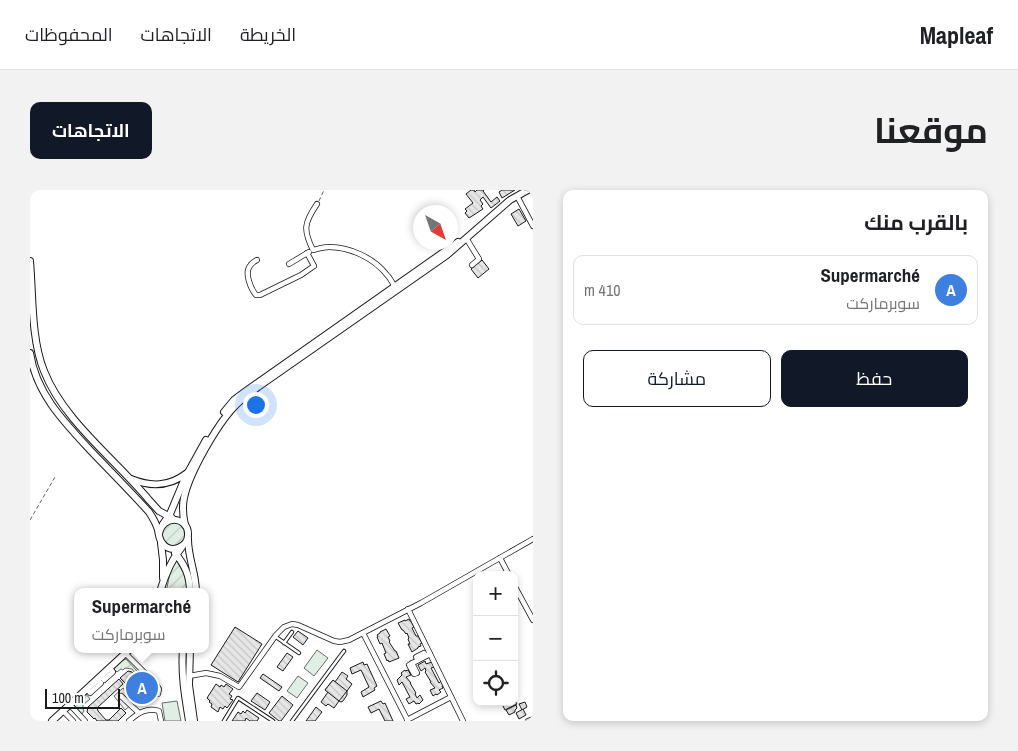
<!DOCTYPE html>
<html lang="ar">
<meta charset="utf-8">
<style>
body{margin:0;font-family:"Archivo Narrow",Cairo,sans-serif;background:#f2f2f2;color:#202124;direction:rtl}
.controls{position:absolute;right:15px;bottom:15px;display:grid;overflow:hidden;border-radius:10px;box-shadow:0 2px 8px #0003}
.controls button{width:45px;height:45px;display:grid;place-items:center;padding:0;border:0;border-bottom:1px solid #e0e0e0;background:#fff;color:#202124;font:25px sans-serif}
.compass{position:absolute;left:383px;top:15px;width:45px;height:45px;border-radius:50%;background:#fff;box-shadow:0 2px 8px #0003;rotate:140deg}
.scale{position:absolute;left:15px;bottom:12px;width:75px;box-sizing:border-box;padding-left:5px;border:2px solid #1a1a1a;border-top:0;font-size:14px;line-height:18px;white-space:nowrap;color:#1a1a1a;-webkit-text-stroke:4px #fff;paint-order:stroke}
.you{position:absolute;left:225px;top:214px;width:18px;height:18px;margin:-12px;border:4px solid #fff;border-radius:50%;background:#1a73e8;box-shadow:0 0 0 8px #1a73e833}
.badge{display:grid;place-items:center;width:32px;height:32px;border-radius:50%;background:#111827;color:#fff;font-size:16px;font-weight:700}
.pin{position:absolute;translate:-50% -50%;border:2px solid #fff;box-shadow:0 1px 5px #0006}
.popup{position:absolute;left:44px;top:398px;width:135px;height:65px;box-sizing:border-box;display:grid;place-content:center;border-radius:10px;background:#fff;filter:drop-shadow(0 1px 4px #0005);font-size:16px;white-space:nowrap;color:#757577}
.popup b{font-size:19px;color:#202124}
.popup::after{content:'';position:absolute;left:50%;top:100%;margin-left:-10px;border:10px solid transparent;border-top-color:#fff}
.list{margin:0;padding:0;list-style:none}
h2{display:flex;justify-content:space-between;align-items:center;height:65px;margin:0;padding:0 20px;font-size:21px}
h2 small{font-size:16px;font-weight:400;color:#757577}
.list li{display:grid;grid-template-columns:32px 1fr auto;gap:15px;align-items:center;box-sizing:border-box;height:70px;margin:0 10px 10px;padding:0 10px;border:1px solid #e0e0e0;border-radius:10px}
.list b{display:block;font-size:19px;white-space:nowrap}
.list p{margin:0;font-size:16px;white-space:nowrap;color:#757577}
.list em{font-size:16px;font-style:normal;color:#757577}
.actions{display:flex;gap:10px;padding:15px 20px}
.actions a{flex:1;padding:11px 0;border:1px solid #111827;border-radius:10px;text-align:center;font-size:18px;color:#111827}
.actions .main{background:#111827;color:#fff}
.icon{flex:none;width:28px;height:28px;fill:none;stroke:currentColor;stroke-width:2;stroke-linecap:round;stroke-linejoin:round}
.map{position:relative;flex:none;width:503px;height:531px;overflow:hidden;direction:ltr;border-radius:10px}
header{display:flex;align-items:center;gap:30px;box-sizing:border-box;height:70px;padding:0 25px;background:#fff;border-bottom:1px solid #e0e0e0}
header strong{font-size:24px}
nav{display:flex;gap:28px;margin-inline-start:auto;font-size:18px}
.intro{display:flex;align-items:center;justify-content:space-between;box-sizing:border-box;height:120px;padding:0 30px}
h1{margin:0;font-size:35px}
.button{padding:12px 22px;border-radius:10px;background:#111827;color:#fff;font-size:18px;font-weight:700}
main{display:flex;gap:30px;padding:0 30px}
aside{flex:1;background:#fff;border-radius:10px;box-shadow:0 2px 8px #0003}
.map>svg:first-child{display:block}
</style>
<header>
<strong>Mapleaf</strong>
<nav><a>الخريطة</a><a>الاتجاهات</a><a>المحفوظات</a></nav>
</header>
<div class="intro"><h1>موقعنا</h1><a class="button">الاتجاهات</a></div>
<main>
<aside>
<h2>بالقرب منك<small></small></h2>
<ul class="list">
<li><span class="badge" style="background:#3f7fe0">A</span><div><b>Supermarché</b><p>سوبرماركت</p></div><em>410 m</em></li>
</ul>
<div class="actions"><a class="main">حفظ</a><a>مشاركة</a></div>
</aside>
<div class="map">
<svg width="503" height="531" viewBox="0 0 503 531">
<defs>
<pattern id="garden-furrows" width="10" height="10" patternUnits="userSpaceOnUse" patternTransform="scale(1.25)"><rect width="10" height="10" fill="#e0efe3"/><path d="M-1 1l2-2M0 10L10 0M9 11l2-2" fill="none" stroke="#c0ccc2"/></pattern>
<pattern id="building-back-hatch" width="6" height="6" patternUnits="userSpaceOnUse" patternTransform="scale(1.25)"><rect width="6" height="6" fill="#e6e6e6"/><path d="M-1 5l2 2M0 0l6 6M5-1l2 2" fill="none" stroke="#c5c5c5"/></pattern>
</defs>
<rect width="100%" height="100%" fill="#fff"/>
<!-- garden -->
<g fill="url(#garden-furrows)" stroke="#6a6a6a">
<circle cx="144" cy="344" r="12"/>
<polygon points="146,370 156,387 158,402 136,402 140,383"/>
<polygon points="96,469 107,481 105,483 102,479 95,478 93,480 91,479 87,482 83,478 93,470"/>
<polygon points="56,504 60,509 53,515 53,519 54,521 52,524 44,515"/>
</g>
<!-- pitch -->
<g fill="#e0efe3" stroke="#6a6a6a">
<polygon points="287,460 298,468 284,486 274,478"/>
<polygon points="268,486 278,493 267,508 257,501"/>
<polygon points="147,511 151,531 135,531 132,513"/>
</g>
<!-- parking -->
<polygon fill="#ededed" stroke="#6a6a6a" points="93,498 104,512 95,520 84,506"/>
<!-- building -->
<g fill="url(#building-back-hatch)" stroke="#1a1a1a">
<polygon points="441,0 444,0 445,2 447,0 454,0 453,1 461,12 467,7 470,11 461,18 453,7 450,10 453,14 451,16 453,19 439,28 435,23 437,21 435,19 443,13 436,4"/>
<polygon points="472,0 485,0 472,8 469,2"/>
<polygon points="489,19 496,31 488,36 481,24"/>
<polygon points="452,70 459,79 448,88 441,79"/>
<polygon points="379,429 380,431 381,431 384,437 382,438 386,446 388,446 392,453 390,454 391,456 388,457 388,458 382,462 378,454 380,454 378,449 379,448 377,443 376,444 373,440 372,440 368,433 375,430 375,431"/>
<polygon points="205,437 232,454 208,492 181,475"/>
<polygon points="356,439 360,446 358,447 360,451 359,452 365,461 366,461 369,468 359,472 358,470 357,471 354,464 356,463 352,453 350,454 347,447 348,447 347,445 350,443 350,442"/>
<polygon points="268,441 278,448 273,455 263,447"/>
<polygon points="257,463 263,467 253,481 247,477"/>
<polygon points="395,471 396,474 402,472 405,477 401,478 409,493 412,490 414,495 412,496 413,498 409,500 411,502 407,505 406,504 403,506 400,500 405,498 400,492 401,492 395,482 396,481 395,478 391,481 388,475"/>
<polygon points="333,472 334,475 337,474 347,496 344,498 345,500 333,507 331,502 339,497 331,480 322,484 320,478"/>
<polygon points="375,480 375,481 378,480 381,485 376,487 381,493 380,493 386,503 385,504 387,508 390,505 393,510 389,514 388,513 386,514 384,511 379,514 376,509 380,507 372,492 369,495 367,490 372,485 371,483"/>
<polygon points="98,481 102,482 110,491 108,493 110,495 112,494 117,500 116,505 111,511 105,506 107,503 105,501 96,491 95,493 90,488"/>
<polygon points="312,482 318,486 316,489 322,494 317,501 317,505 313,511 311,512 309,511 304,518 298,514 296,516 291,512 298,502 295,500 303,490 305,492"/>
<polygon points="233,484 252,497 249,501 230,488"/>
<polygon points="89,489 93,494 67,518 68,521 76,530 79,530 91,518 96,523 88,531 67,531 65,528 64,529 57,522 58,517"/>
<polygon points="303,490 317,501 309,511 295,500"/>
<polygon points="186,494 190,497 191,495 194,497 196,494 203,499 199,504 202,506 200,509 203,510 197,518 195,516 193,519 190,517 188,522 181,517 182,514 179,512 180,511 177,508"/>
<polygon points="227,503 240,512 235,520 221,511"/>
<polygon points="252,506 263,515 251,531 249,531 239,523"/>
<polygon points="484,509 487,514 475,520 473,516 480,512 484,512"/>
<polygon points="351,511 353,514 355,513 363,531 355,531 349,519 341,523 338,517"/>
<polygon points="495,512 497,517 492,520 489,514"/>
<polygon points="486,515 487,518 485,520 485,522 479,525 476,520"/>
<polygon points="286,517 292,522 285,531 276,531"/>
<polygon points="493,519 496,525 489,529 486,523"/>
<polygon points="217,520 229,528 227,531 220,531 216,528 215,531 202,531 208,522 211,524 213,521 215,523"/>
</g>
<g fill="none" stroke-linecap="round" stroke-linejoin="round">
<defs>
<g id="service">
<polyline points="246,447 269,463"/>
<polyline points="254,453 262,442"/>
<polyline points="194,531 208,508 243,531"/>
<polyline points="262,531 314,461"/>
</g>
<g id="minor">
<polyline points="487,6 503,36"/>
<path d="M 287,14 C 274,33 273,40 283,60 C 288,59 293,57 299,57 C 320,57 344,68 357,85 C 361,89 363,94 366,99"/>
<polyline points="436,48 449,69 442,75"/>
<path d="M 227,70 C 225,71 221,74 220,76 C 214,83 221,99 226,105 L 230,105 L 271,85 L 284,76 L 277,63"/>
<polyline points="259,74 279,62"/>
<polyline points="470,368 479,385"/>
<polyline points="484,395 503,430"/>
<polyline points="378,419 433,531"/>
<polyline points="333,443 378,531"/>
<polyline points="96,464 125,493 129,499 128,504"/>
<polyline points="388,470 386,467 394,463 396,466"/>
<polyline points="382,473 387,483 384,484 379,475 400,464"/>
<polyline points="71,486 74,490 83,482 80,478"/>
<polyline points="159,486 176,483 190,486 209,497 246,445 254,437 262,434 268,435 304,451 310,452 319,450 391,413 503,349"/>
<polyline points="57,499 60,503 71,493 67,490"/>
<polyline points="91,506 109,523"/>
<polyline points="40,515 55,531"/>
<polyline points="33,521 43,531"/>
<polyline points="377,530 421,507"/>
<path d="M 99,531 C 108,523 117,517 129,521 L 131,531"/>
<polyline points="498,531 503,529"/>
</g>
<g id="secondary">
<path d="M 0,71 C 3,105 1,149 14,181 C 33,230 85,269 119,310 L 129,321 L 142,328"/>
<path d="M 0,163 C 6,203 33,231 60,260 C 80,281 100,301 119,322 C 123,328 126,333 128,340 C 129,345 129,350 133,354 C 141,364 158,357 158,345 C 159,326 132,324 129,344"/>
<polyline points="194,222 204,210 216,201 428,52"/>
<path d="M 101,289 C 121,297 139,297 157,283"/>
<polyline points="133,334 140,324 155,288 176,250"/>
<path d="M 155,335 C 153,326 152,317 154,308 C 159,283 187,235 204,217 C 211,209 219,204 228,197 L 417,65 L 480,10 L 498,0"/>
<path d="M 158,349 C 158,368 166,383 166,402"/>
<polyline points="131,353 133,370 133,388"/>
<path d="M 145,363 C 155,375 160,386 160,402"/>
<path d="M 130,402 C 135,385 141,370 152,357"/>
<path d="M 153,459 C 151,484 155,507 159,531"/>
<polyline points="160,459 159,495 164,531"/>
<polyline points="22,531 100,459"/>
</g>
</defs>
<!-- service casing -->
<use href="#service" stroke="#1a1a1a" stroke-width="4.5"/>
<!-- minor casing -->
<use href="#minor" stroke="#1a1a1a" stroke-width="6"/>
<!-- secondary casing -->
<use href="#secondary" stroke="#1a1a1a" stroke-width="8"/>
<!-- path -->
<g stroke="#5f5f5f" stroke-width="1" stroke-dasharray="4 2.5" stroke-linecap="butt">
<polyline points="289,11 294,0"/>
<polyline points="0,330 25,287"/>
</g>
<!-- service -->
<use href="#service" stroke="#fff" stroke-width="2.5"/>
<!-- minor -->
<use href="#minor" stroke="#fff" stroke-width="4.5"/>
<!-- secondary -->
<use href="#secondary" stroke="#fff" stroke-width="6"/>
</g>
</svg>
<div class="controls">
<button>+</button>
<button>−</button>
<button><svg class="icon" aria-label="locate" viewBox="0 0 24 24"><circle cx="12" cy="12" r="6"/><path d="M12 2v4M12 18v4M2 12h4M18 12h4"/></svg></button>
</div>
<svg class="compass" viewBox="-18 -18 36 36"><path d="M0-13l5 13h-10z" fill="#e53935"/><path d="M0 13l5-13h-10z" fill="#757577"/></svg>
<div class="scale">100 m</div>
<div class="you"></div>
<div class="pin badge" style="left:112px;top:498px;background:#3f7fe0">A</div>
<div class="popup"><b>Supermarché</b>سوبرماركت</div>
</div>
</main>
